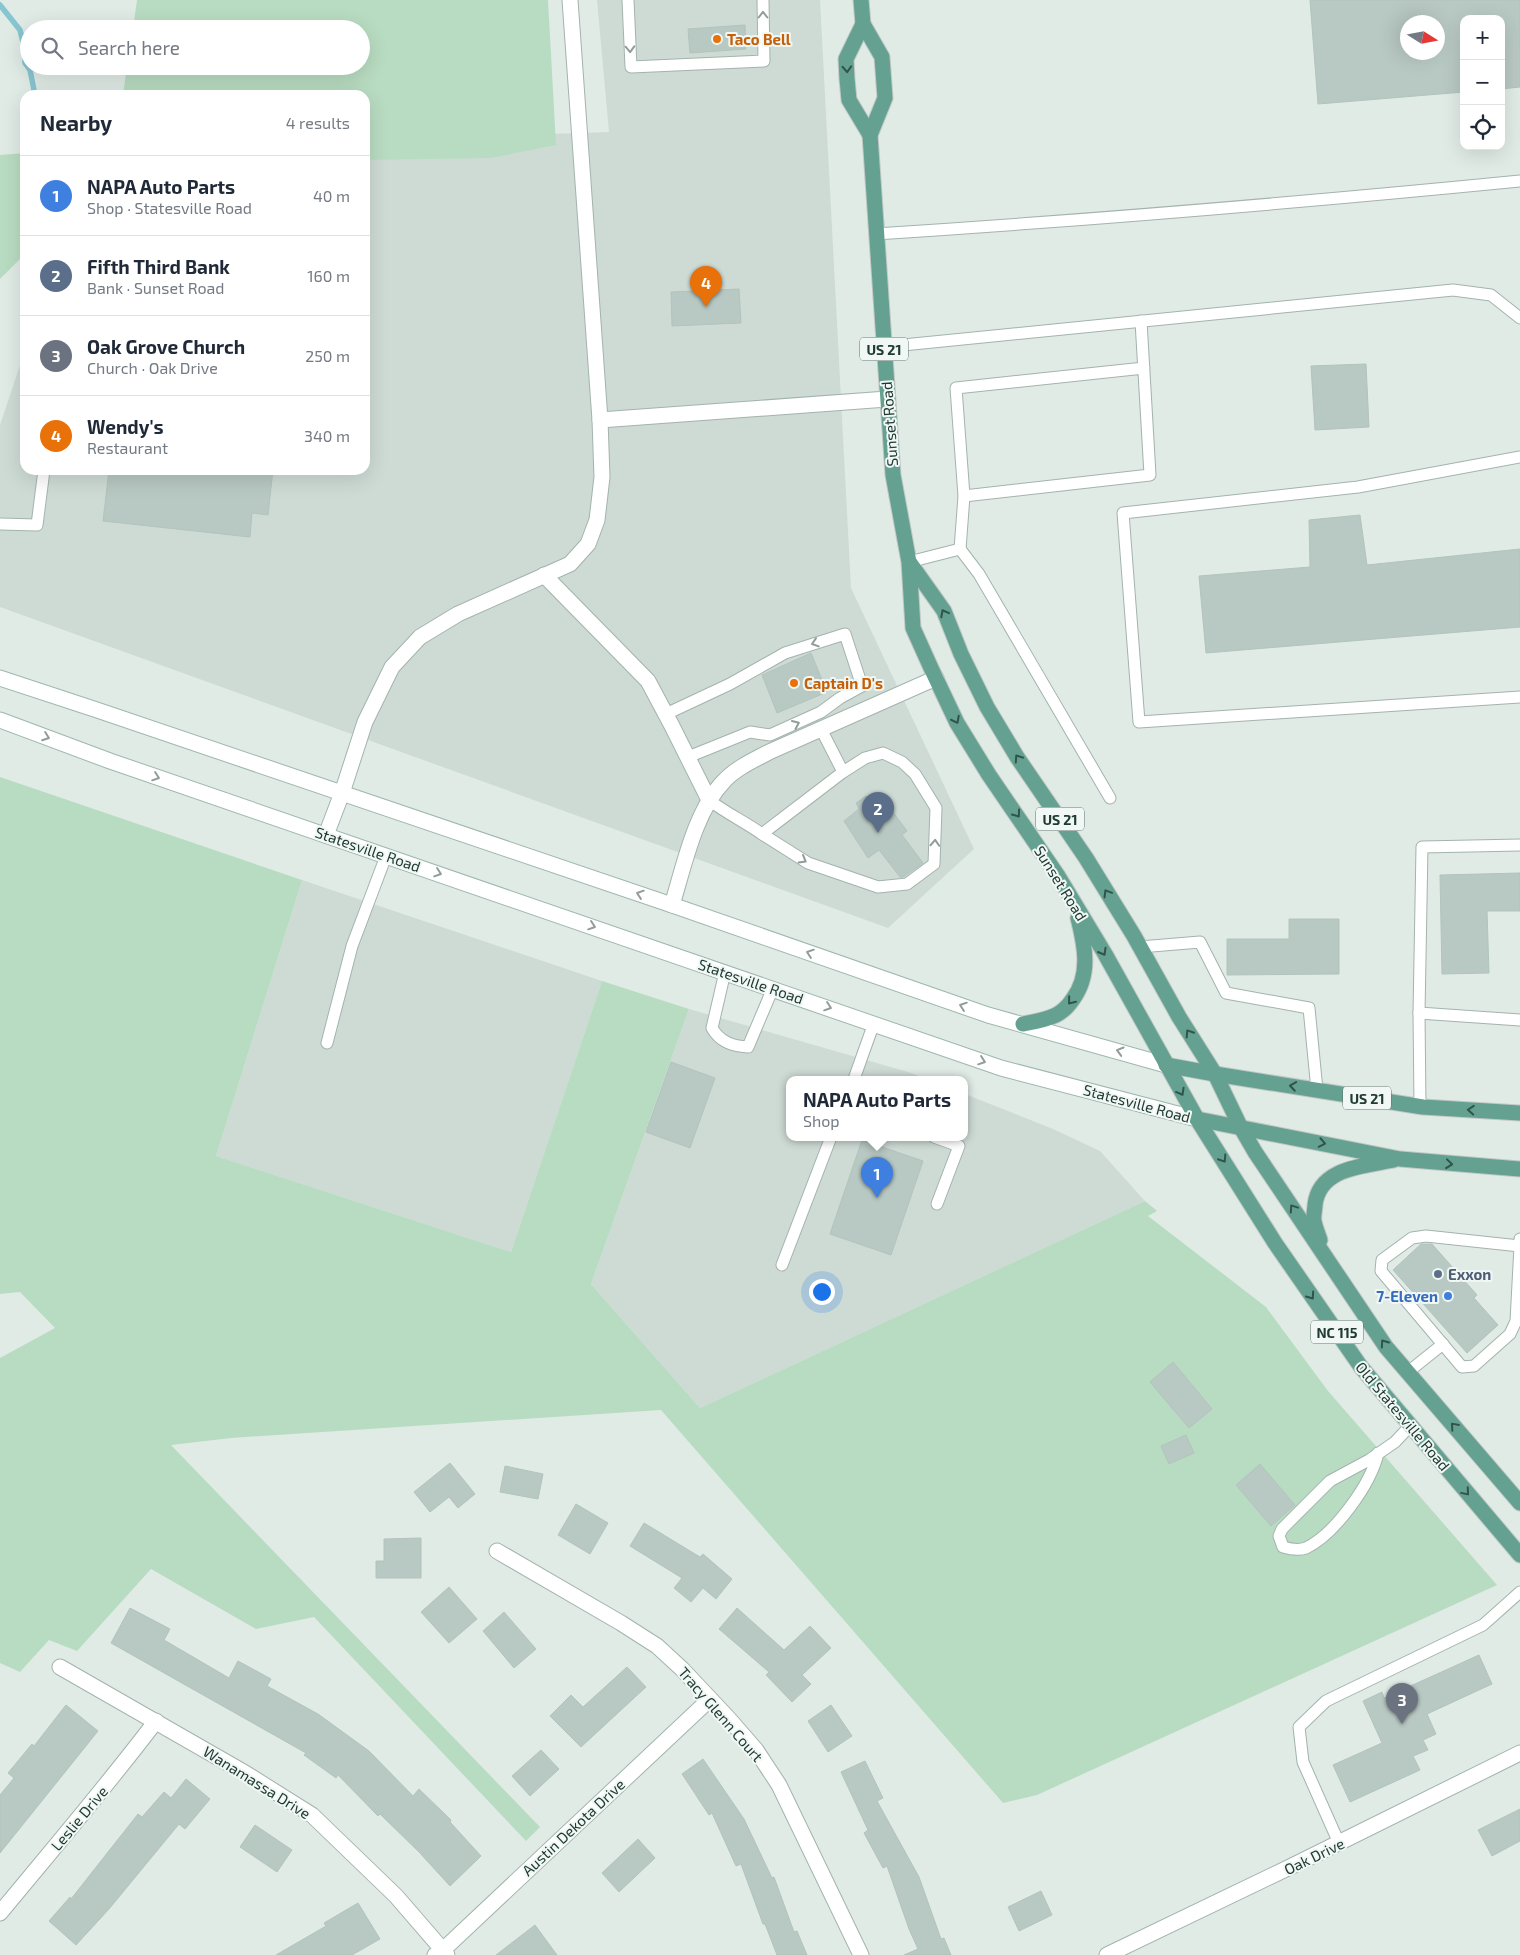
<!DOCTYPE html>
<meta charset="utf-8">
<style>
body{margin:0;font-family:"Exo 2",sans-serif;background:#f2f2f3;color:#1f2937}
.controls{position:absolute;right:15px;top:15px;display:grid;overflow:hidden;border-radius:10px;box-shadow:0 5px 20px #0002}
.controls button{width:45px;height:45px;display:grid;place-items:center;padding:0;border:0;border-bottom:1px solid #e0e1e3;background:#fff;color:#1f2937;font:25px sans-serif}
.compass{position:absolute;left:1400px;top:15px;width:45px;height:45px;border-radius:50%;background:#fff;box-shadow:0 5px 20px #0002;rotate:101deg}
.you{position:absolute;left:821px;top:1291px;width:18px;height:18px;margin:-12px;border:4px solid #fff;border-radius:50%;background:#1a73e8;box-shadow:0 0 0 8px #1a73e833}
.badge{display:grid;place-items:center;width:32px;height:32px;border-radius:50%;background:#7e4d45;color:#fff;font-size:16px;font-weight:700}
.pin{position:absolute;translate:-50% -41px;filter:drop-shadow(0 1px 2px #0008)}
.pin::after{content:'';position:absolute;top:26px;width:18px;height:15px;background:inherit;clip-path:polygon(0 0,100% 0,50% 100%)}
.popup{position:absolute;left:786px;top:1076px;width:182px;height:65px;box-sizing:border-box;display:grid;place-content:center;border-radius:10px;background:#fff;filter:drop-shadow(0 1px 4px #0005);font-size:16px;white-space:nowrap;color:#747a83}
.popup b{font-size:19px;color:#1f2937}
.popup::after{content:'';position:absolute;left:50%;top:100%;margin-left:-10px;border:10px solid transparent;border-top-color:#fff}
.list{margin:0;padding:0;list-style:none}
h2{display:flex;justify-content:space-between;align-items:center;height:65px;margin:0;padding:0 20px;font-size:21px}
h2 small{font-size:16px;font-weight:400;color:#747a83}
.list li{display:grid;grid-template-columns:32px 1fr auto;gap:15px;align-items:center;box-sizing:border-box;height:80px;padding:0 20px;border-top:1px solid #e0e1e3}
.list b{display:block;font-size:19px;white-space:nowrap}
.list p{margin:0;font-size:16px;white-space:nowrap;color:#747a83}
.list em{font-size:16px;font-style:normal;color:#747a83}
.icon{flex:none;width:28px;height:28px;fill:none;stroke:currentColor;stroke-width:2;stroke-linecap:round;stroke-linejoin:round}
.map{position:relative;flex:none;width:1520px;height:1955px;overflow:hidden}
.search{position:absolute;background:#fff;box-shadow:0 5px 20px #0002;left:20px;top:20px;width:350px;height:55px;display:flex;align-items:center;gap:12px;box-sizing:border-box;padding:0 18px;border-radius:28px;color:#747a83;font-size:19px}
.panel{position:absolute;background:#fff;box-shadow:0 5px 20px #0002;left:20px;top:90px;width:350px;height:385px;border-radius:15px}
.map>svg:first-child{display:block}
</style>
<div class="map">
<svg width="1520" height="1955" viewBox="0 0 1520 1955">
<rect width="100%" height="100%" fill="#e0ebe6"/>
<!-- built -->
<g fill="#cedbd5">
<polygon points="597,0 820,0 851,588 974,849 888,928 0,607 0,425 25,350 25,470 365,470 365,140 609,132"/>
<polygon points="302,880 602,981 511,1252 216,1156"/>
<polygon points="689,1009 908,1072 927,1079 790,1079 790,1137 964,1137 965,1094 1053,1129 1100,1151 1145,1201 700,1408 591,1284"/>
</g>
<!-- green -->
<g fill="#b8dcc1">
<polygon points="137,0 548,0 556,145 491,158 365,160 365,95 123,95 127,66 361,66 361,29 133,29"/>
<polygon points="25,153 25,254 0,279 0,155"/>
<polygon points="0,777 302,880 216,1156 511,1252 602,981 689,1009 591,1284 700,1408 1145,1201 1157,1211 1148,1216 1266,1307 1328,1391 1497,1585 1037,1795 1003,1803 661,1410 231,1438 171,1445 540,1827 526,1841 314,1617 256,1629 151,1569 77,1651 49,1640 20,1672 0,1663 0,1358 55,1328 20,1292 0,1294"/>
</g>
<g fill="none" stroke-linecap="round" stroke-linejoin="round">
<!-- stream -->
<polyline stroke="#87c6d1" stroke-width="5.5" points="0,5 20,30 25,50 25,63 30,70 35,95"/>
</g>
<!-- building -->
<g fill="#b8c8c2" stroke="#b2c4bd" fill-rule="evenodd">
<path d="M 1310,0 L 1520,0 L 1520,87 L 1501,89 L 1501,19 L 1464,19 L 1464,92 L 1318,104 ZM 1408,22 L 1438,22 L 1438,52 L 1408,52 Z"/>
<polygon points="745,25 746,49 690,53 688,29"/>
<polygon points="739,289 741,323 672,326 671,292"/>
<polygon points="1366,364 1369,427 1315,430 1311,366"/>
<polygon points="109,470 273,470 268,515 252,513 250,537 103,521"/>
<polygon points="1360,515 1367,565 1520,549 1520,627 1206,653 1199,576 1310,567 1309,520"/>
<polygon points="811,653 827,692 777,713 762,675"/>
<polygon points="883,795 892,811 907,831 902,835 923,863 903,877 900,877 879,850 868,858 844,821 859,809 856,803 866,796 872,800"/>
<polygon points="1520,873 1520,911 1487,911 1489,973 1442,974 1440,875"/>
<polygon points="1289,919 1339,919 1339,974 1227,975 1227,939 1289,939"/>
<polygon points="671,1062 715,1078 690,1148 646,1132"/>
<polygon points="862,1140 923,1161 891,1255 830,1234"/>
<polygon points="1421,1244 1432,1244 1477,1295 1474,1298 1498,1325 1467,1353 1393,1270"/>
<polygon points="1173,1362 1212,1409 1189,1428 1150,1382"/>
<polygon points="1186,1435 1194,1453 1169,1464 1161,1446"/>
<polygon points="450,1463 475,1494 458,1508 449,1497 430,1512 414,1492"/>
<polygon points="1260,1464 1295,1505 1271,1526 1236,1485"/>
<polygon points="505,1466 543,1474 538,1499 500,1492"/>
<polygon points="576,1504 608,1523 590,1554 558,1535"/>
<polygon points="644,1523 700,1557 703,1554 732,1579 716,1599 703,1588 691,1602 674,1588 682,1578 630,1546"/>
<polygon points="421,1538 421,1578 376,1578 376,1561 384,1561 384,1539"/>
<polygon points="449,1587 477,1619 449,1643 421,1612"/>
<polygon points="130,1608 170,1629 164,1640 229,1678 238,1661 271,1679 267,1686 318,1714 369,1751 413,1796 419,1789 451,1820 450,1822 481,1856 450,1886 419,1852 380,1814 378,1816 338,1775 336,1778 304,1755 306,1753 111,1643"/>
<polygon points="737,1608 784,1650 810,1626 831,1648 802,1675 811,1684 792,1702 766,1675 769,1672 719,1629"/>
<polygon points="504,1612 536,1649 514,1668 483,1631"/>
<polygon points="1479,1655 1492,1684 1427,1714 1436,1734 1423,1740 1428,1750 1413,1756 1420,1770 1350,1802 1333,1765 1382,1743 1363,1701 1382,1692 1384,1698"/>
<polygon points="627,1667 646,1687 581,1747 550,1716 571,1695 583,1707"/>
<polygon points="66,1705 98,1731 0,1853 0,1795 14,1778 8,1773 32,1744 34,1746"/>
<polygon points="831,1705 852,1736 828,1752 808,1721"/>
<polygon points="541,1750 559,1769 530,1796 512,1776"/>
<polygon points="703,1759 744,1819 772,1878 774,1877 794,1932 797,1931 807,1955 777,1955 765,1924 763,1924 741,1864 736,1866 712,1813 709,1815 682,1774"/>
<polygon points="865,1761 883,1798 877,1801 919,1877 941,1939 944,1938 951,1955 904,1955 918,1949 909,1929 887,1866 883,1868 864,1833 868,1830 841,1772"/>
<polygon points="186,1779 210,1799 185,1829 179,1824 109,1909 76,1945 49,1921 70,1897 71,1899 138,1814 142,1817 164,1792 171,1798"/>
<polygon points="1520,1809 1520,1841 1492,1856 1478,1830"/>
<polygon points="255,1825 292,1850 277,1872 240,1847"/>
<polygon points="638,1839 655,1858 619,1892 602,1873"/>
<polygon points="1041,1891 1052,1915 1019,1931 1008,1907"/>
<polygon points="358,1903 380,1939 352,1955 276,1955 326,1926 324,1923"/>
<polygon points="535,1925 557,1955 496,1955"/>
</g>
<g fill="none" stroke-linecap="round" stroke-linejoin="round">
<defs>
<g id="lane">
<polyline points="628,0 631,67 764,61 763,0"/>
<path d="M 876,234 C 1091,220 1306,202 1520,181"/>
<path d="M 1141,321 C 1144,373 1147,424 1150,475 L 964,496 L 956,388 L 1144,368"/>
<polyline points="883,347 1453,290 1491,295 1520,318"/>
<polyline points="1520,457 1358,487 1123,513 1139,722 1520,697"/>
<polyline points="0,524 37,525 44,470"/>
<polyline points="960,549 979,574 1110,798"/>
<polyline points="909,562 960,549 964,496"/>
<polyline points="666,714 730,684 785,653 845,634 862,686 840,698 821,712 770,735 750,732 688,757"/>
<path d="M 709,800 C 726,813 745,822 762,834 L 843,772"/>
<polyline points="762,834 808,863 878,887 907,884 934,864 936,808 915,774 902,762 883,753 865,758 843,772 821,729"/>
<polyline points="1140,947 1200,942 1226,993 1309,1008 1317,1090"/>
<path d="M 725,972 L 712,1028 C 720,1042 732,1046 748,1047 L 773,988"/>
<polyline points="1419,1013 1520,1020"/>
<polyline points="327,1043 352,946 386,856"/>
<polyline points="854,1079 874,1023"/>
<polyline points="1420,1106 1419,1013 1422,847 1520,845"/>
<polyline points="934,1137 959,1146 937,1204"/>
<polyline points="1520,1246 1426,1236 1412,1238 1382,1260 1381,1271 1462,1367 1474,1366 1510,1334 1516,1321 1520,1246 1520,1239"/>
<polyline points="782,1265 831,1137"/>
<polyline points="1408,1372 1443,1344"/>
<path d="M 1378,1453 C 1371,1484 1335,1534 1306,1548 C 1298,1551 1290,1549 1283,1547 L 1279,1536 L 1282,1529 L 1330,1481 L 1369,1460 L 1395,1442 L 1410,1426"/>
<polyline points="1339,1843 1303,1762 1299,1727 1326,1701 1483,1625 1520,1592"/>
</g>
<g id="street">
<polyline points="600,420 887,399"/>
<polyline points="544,575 648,681 672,726 709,800"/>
<polyline points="326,835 342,793 365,722 392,667 420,637 458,614 570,564 588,544 597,520 602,477 600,420 570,0"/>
<path d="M 672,905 C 684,866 695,811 724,781 C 736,768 754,760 769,752 L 936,678"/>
<polyline points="497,1551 621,1623 657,1646 682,1669 729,1719 756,1750 779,1785 861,1955"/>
<polyline points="60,1667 245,1773 312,1815 396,1896 447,1955"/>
<path d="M 0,1913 C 52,1850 106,1787 156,1721"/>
<polyline points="435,1955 443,1950 710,1699"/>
<polyline points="1107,1955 1290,1867 1520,1753"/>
</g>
<g id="secondary">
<polyline points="0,678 97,710 672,905 988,1015 1166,1065"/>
<polyline points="0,720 110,761 1001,1068 1197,1119"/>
</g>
<g id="primary">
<polyline points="861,0 863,24 882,57 885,98 870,135 893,475 909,562 913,628 931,668 957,723 989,775 1058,876 1105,954 1197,1119 1275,1243 1361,1367 1520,1555"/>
<polyline points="863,24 846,59 847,79 849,100 870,135"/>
<polyline points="910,563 944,611 961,654 987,707 1017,757 1086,858 1134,936 1179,1017 1215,1074 1240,1126 1255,1152 1386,1347 1520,1503"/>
<path d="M 1023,1024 C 1034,1022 1046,1020 1056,1015 C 1062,1012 1069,1005 1073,999 C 1091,974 1085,946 1078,918"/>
<polyline points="1166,1065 1215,1074 1423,1107 1520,1113"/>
<polyline points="1197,1119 1400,1159 1520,1169"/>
<path d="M 1320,1240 C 1318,1234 1315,1227 1314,1221 C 1313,1216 1315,1210 1315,1205 C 1319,1167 1365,1166 1394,1160"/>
</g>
</defs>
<!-- lane casing -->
<use href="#lane" stroke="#a3b3ad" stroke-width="13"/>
<!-- street casing -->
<use href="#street" stroke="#a3b3ad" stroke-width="17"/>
<!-- secondary casing -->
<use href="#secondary" stroke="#9eb7ae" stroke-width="17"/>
<!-- primary casing -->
<use href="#primary" stroke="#c1c8c6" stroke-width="17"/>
<!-- lane -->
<use href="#lane" stroke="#fff" stroke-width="11"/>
<!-- street -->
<use href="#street" stroke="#fff" stroke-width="15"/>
<!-- secondary -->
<use href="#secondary" stroke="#fff" stroke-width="15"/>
<!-- primary -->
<use href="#primary" stroke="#64a190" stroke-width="15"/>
</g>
<!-- one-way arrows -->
<defs><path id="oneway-chevron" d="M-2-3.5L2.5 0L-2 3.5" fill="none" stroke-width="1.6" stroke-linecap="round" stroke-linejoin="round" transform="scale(1.25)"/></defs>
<g stroke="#909d99">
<use href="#oneway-chevron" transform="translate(763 15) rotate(-90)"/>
<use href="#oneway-chevron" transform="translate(630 49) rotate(88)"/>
<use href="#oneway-chevron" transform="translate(815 643) rotate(162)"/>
<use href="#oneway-chevron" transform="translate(796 724) rotate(-24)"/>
<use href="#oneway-chevron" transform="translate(46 737) rotate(20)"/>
<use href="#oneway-chevron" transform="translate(156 777) rotate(19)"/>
<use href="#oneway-chevron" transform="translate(935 843) rotate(-87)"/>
<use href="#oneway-chevron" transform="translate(803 860) rotate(30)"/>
<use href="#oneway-chevron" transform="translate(438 873) rotate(19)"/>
<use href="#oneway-chevron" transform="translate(640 894) rotate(-161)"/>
<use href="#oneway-chevron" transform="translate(592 926) rotate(19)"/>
<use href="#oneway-chevron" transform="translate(810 953) rotate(-161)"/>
<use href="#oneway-chevron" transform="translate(963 1006) rotate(-161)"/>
<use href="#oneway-chevron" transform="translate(828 1007) rotate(19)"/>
<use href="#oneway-chevron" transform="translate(1120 1051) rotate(-164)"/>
<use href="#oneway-chevron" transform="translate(982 1061) rotate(19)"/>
</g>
<g stroke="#31544a">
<use href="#oneway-chevron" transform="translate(847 69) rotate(87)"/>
<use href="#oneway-chevron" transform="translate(944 613) rotate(-118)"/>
<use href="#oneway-chevron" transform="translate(956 720) rotate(63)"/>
<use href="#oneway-chevron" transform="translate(1018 758) rotate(-124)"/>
<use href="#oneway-chevron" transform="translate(1017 814) rotate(54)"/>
<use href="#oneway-chevron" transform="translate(1107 893) rotate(-121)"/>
<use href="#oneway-chevron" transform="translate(1103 952) rotate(60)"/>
<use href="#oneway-chevron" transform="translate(1071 1001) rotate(129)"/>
<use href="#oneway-chevron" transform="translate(1189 1033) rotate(-123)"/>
<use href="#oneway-chevron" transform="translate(1293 1086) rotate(-171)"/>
<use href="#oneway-chevron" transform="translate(1181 1092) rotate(61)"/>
<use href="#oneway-chevron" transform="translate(1471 1110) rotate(-176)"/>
<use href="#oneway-chevron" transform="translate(1322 1143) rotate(11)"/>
<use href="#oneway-chevron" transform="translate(1223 1159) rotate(57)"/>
<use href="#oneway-chevron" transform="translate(1449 1164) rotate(6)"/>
<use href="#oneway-chevron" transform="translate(1293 1208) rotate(-124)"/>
<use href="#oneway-chevron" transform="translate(1311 1296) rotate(55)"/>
<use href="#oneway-chevron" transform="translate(1384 1343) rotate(-125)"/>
<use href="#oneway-chevron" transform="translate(1454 1426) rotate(-131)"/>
<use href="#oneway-chevron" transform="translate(1466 1492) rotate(50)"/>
</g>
<!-- markers -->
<g fill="#e8710a" stroke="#f0f7f4" stroke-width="2">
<circle cx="717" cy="39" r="5"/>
<circle cx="794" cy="683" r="5"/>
</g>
<circle fill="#5c6f8a" stroke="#f0f7f4" stroke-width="2" cx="1438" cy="1274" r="5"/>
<circle fill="#3f7fe0" stroke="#f0f7f4" stroke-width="2" cx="1448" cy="1296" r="5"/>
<g text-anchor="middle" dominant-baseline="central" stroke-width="4" stroke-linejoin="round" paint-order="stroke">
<!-- shield labels -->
<g fill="#f0f7f4" stroke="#5e736d" stroke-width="1">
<rect x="860" y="337.5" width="48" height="23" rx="4"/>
<rect x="1036" y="807.5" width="48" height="23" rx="4"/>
<rect x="1343" y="1086.5" width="48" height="23" rx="4"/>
<rect x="1311" y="1320.5" width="52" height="23" rx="4"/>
</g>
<g font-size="14" font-weight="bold" fill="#203b33">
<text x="884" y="349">US 21</text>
<text x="1060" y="819">US 21</text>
<text x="1367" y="1098">US 21</text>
<text x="1337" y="1332">NC 115</text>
</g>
<!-- food labels -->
<g font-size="15" font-weight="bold" fill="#c56008" stroke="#f0f7f4" text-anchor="start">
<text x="727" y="39">Taco Bell</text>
<text x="804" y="683">Captain D's</text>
</g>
<!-- street labels -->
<g font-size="15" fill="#203b33" stroke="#f0f7f4">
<text transform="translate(889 424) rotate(-94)">Sunset Road</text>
<text transform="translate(368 849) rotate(19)">Statesville Road</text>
<text transform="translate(1061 883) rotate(58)">Sunset Road</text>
<text transform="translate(751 981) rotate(19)">Statesville Road</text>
<text transform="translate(1137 1103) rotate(15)">Statesville Road</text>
<text transform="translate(1403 1416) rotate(50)">Old Statesville Road</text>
<text transform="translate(721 1714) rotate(49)">Tracy Glenn Court</text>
<text transform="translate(257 1782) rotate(32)">Wanamassa Drive</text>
<text transform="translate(79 1818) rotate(-50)">Leslie Drive</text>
<text transform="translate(573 1827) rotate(-43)">Austin Dekota Drive</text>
<text transform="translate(1314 1856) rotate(-26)">Oak Drive</text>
</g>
<!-- service labels -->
<g font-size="15" font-weight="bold" fill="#4e5e75" stroke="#f0f7f4" text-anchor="start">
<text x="1448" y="1274">Exxon</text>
</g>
<!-- shop labels -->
<g font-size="15" font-weight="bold" fill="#366cbe" stroke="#f0f7f4" text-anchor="end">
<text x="1438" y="1296">7-Eleven</text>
</g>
</g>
</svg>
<div class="controls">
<button>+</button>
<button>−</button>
<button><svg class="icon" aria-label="locate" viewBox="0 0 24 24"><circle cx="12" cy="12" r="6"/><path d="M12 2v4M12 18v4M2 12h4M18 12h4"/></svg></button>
</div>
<svg class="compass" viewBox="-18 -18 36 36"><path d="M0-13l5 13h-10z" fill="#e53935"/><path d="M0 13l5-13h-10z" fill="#747a83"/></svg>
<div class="you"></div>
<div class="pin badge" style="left:877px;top:1198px;background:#3f7fe0">1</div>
<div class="popup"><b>NAPA Auto Parts</b>Shop</div>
<div class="pin badge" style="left:878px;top:833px;background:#5c6f8a">2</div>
<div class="pin badge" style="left:1402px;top:1724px;background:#6b7280">3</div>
<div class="pin badge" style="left:706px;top:307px;background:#e8710a">4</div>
<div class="search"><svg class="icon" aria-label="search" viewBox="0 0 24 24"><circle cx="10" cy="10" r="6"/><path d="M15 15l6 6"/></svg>Search here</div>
<section class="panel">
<h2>Nearby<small>4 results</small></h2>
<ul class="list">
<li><span class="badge" style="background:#3f7fe0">1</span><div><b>NAPA Auto Parts</b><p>Shop · Statesville Road</p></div><em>40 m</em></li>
<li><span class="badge" style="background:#5c6f8a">2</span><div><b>Fifth Third Bank</b><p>Bank · Sunset Road</p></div><em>160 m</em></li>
<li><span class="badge" style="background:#6b7280">3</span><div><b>Oak Grove Church</b><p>Church · Oak Drive</p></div><em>250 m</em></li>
<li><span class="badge" style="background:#e8710a">4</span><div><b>Wendy's</b><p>Restaurant</p></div><em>340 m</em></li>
</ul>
</section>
</div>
